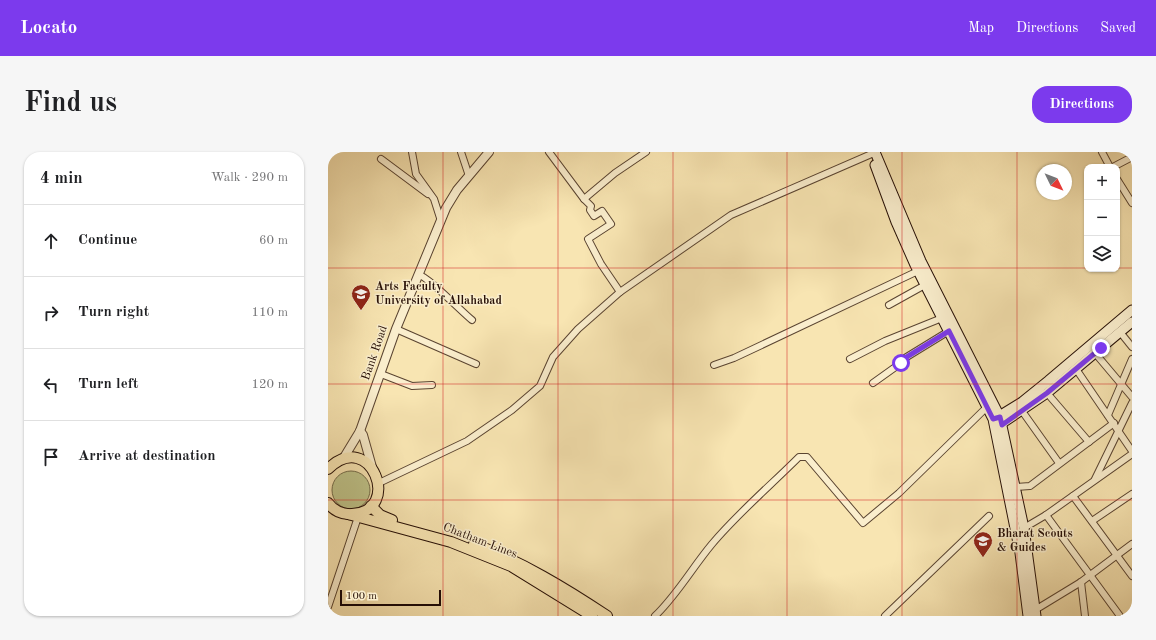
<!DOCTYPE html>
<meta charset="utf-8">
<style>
body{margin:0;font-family:"Old Standard TT",serif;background:#f6f6f6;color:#202124}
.controls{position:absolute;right:12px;top:12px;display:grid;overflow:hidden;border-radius:8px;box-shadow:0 1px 3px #0004}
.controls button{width:36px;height:36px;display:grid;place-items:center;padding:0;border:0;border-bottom:1px solid #e0e0e0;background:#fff;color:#202124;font:20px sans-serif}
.compass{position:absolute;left:708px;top:12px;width:36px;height:36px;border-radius:50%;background:#fff;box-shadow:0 1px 3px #0004;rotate:133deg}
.scale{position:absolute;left:12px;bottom:10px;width:101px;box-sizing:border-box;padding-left:4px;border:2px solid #260f06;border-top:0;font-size:11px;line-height:14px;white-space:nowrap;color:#260f06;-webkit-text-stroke:3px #faeecd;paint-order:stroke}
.stop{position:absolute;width:12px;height:12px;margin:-9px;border:3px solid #7c3aed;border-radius:50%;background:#fff}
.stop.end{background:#7c3aed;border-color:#fff;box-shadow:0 1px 4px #0008}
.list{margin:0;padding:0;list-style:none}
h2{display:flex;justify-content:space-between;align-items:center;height:52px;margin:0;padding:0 16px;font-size:17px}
h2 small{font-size:13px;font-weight:400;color:#757577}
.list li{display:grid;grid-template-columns:26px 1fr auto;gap:12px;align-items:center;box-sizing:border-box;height:72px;padding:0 16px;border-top:1px solid #e0e0e0}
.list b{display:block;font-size:15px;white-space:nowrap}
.list em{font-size:13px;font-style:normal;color:#757577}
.icon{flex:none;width:22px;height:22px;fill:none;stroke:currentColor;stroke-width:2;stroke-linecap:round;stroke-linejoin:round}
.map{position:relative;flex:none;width:804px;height:464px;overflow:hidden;border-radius:16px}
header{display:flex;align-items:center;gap:24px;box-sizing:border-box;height:56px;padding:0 20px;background:#7c3aed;color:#fff}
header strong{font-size:19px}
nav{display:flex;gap:22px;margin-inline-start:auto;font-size:14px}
.intro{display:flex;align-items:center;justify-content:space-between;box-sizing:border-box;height:96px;padding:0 24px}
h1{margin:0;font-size:28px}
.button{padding:10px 18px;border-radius:16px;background:#7c3aed;color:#fff;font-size:14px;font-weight:700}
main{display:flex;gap:24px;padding:0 24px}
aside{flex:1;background:#fff;border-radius:16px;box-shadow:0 1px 3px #0004}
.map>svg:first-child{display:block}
</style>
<header>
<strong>Locato</strong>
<nav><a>Map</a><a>Directions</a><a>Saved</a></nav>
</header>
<div class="intro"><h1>Find us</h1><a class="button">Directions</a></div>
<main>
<aside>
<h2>4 min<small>Walk · 290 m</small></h2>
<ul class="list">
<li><svg class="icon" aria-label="ahead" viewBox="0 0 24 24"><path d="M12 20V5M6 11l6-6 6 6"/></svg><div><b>Continue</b></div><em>60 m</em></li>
<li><svg class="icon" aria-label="right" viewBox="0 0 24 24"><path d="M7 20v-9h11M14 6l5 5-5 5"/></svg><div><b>Turn right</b></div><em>110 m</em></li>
<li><svg class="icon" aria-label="left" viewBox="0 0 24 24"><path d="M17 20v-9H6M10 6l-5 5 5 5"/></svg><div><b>Turn left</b></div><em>120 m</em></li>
<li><svg class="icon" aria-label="arrive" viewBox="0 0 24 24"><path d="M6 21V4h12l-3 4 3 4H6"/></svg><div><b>Arrive at destination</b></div></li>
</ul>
</aside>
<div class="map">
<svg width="804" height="464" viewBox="0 0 804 464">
<rect width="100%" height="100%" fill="#f8e5b2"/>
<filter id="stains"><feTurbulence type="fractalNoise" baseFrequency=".005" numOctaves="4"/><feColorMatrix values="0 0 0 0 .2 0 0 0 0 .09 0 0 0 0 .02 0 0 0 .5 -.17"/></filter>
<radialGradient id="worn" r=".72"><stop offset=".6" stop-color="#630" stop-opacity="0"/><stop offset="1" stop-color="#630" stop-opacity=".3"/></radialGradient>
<!-- green -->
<circle fill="#bfc48a" stroke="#726a48" cx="23" cy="338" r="19"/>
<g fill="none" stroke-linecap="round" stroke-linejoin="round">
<defs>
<g id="minor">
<polyline points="84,0 88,22 106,47 113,69"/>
<polyline points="133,0 141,24"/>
<polyline points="221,0 256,47 287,21 318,0"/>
<polyline points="774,0 782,15"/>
<polyline points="53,7 100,42"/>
<polyline points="785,15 804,5"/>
<polyline points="789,27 804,51"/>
<polyline points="256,47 263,54 262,58 266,64 274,59 283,72 260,87 273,112 292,140"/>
<path d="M 91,123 C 99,124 135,161 144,168"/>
<polyline points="561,153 597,133"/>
<polyline points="68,177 148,212"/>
<polyline points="792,180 804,195"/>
<polyline points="767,201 804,245"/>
<polyline points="522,207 557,189 614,166"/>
<polyline points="386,213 406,206 590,119"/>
<polyline points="748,217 804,299"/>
<polyline points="53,222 84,234 104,233"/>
<polyline points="545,231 573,211 577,206 621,179"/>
<polyline points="719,241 761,290"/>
<polyline points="694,259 731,311"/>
<polyline points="780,263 804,207"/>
<polyline points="767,327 804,251"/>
<polyline points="51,331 139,289 184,258 212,234 225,205 250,177 292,140 403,63 548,0"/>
<polyline points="688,335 702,334 786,271"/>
<polyline points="745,344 804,424"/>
<polyline points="718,363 792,464"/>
<polyline points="764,369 804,342"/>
<polyline points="696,376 718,363 804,302"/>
<polyline points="753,430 757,464"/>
<polyline points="0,455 30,365"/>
<polyline points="707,458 753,430 804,392"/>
<path d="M 327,464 C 349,443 364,416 384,392 C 410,361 442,334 471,305 L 479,305 L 535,371 L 571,341 L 659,255"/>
<polyline points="557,464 661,364"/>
</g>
<g id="tertiary">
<polyline points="32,279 35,283 44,315"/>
<polyline points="15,307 32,279 68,177 118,56 129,38 161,0"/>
</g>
<g id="secondary">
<polyline points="547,0 593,109 672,265 696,376 708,464"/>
<polyline points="547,13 568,70 587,113 665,267 692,401 700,464"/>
<polyline points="668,266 694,250 720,229 804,158"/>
<polyline points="670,274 719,241 804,170"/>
</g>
<g id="trunk">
<path d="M 0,317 C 43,275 75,360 24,362 C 14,363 5,358 0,351"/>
<polyline points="43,354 52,363 64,368"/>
<polyline points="20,362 123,390 183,414 264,464"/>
<path d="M 146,392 C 194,410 237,436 279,464"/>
</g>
</defs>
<!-- minor casing -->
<use href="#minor" stroke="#5a4431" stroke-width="8"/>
<!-- tertiary casing -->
<use href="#tertiary" stroke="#5a4431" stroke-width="10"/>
<!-- secondary casing -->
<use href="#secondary" stroke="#260f06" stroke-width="11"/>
<!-- trunk casing -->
<use href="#trunk" stroke="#260f06" stroke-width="12"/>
<!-- minor -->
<use href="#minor" stroke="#faeecd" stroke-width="6"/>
<!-- tertiary -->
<use href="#tertiary" stroke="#faeecd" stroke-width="8"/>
<!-- secondary -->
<use href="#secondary" stroke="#faeecd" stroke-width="9"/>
<!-- trunk -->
<use href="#trunk" stroke="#f8e5b2" stroke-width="10"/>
</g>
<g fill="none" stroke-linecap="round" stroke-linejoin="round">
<!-- route -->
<polyline stroke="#7c3aed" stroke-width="5" points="573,211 577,206 621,179 665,267 672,265 674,273 719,241 773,196"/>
</g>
<!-- grid -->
<path fill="none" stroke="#d62828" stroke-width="1" stroke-opacity="0.55" d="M 115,0 L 115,464M 230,0 L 230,464M 345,0 L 345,464M 459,0 L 459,464M 574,0 L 574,464M 689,0 L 689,464M 0,116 L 759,116M 789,116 L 804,116M 0,232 L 804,232M 0,348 L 804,348"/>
<!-- icons -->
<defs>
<symbol id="university-pin" viewBox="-11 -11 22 30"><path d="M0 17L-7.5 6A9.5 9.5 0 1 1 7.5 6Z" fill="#8f2418" stroke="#faeecd"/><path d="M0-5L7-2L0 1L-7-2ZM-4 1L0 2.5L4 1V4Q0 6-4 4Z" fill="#fff"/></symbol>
<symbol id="school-pin" viewBox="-11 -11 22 30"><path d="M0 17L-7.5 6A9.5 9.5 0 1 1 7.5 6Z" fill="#8f2418" stroke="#faeecd"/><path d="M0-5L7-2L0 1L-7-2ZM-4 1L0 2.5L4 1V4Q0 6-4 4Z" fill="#fff"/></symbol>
</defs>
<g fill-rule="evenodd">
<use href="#university-pin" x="22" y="131" width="22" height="30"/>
<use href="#school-pin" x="644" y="378" width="22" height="30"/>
</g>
<g text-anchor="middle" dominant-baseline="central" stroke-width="3" stroke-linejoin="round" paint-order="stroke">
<!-- poi labels -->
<g font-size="12" font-weight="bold" fill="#260f06" stroke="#faeecd" text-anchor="start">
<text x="47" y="135">Arts Faculty<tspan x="47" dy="14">University of Allahabad</tspan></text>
<text x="669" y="382">Bharat Scouts<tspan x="669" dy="14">&amp; Guides</tspan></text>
</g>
<!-- street labels -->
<g font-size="12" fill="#260f06" stroke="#faeecd">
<text transform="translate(47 201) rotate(-71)">Bank Road</text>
<text transform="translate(152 389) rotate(21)">Chatham Lines</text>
</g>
</g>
<rect width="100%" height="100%" filter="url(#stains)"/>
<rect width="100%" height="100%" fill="url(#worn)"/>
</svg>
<div class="controls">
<button>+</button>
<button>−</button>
<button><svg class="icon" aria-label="layers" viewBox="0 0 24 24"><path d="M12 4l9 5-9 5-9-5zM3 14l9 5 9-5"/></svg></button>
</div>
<svg class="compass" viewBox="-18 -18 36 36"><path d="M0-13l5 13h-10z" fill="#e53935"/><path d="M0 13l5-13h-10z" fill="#757577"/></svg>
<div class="scale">100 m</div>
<div class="stop" style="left:573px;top:211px"></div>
<div class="stop end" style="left:773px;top:196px"></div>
</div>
</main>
